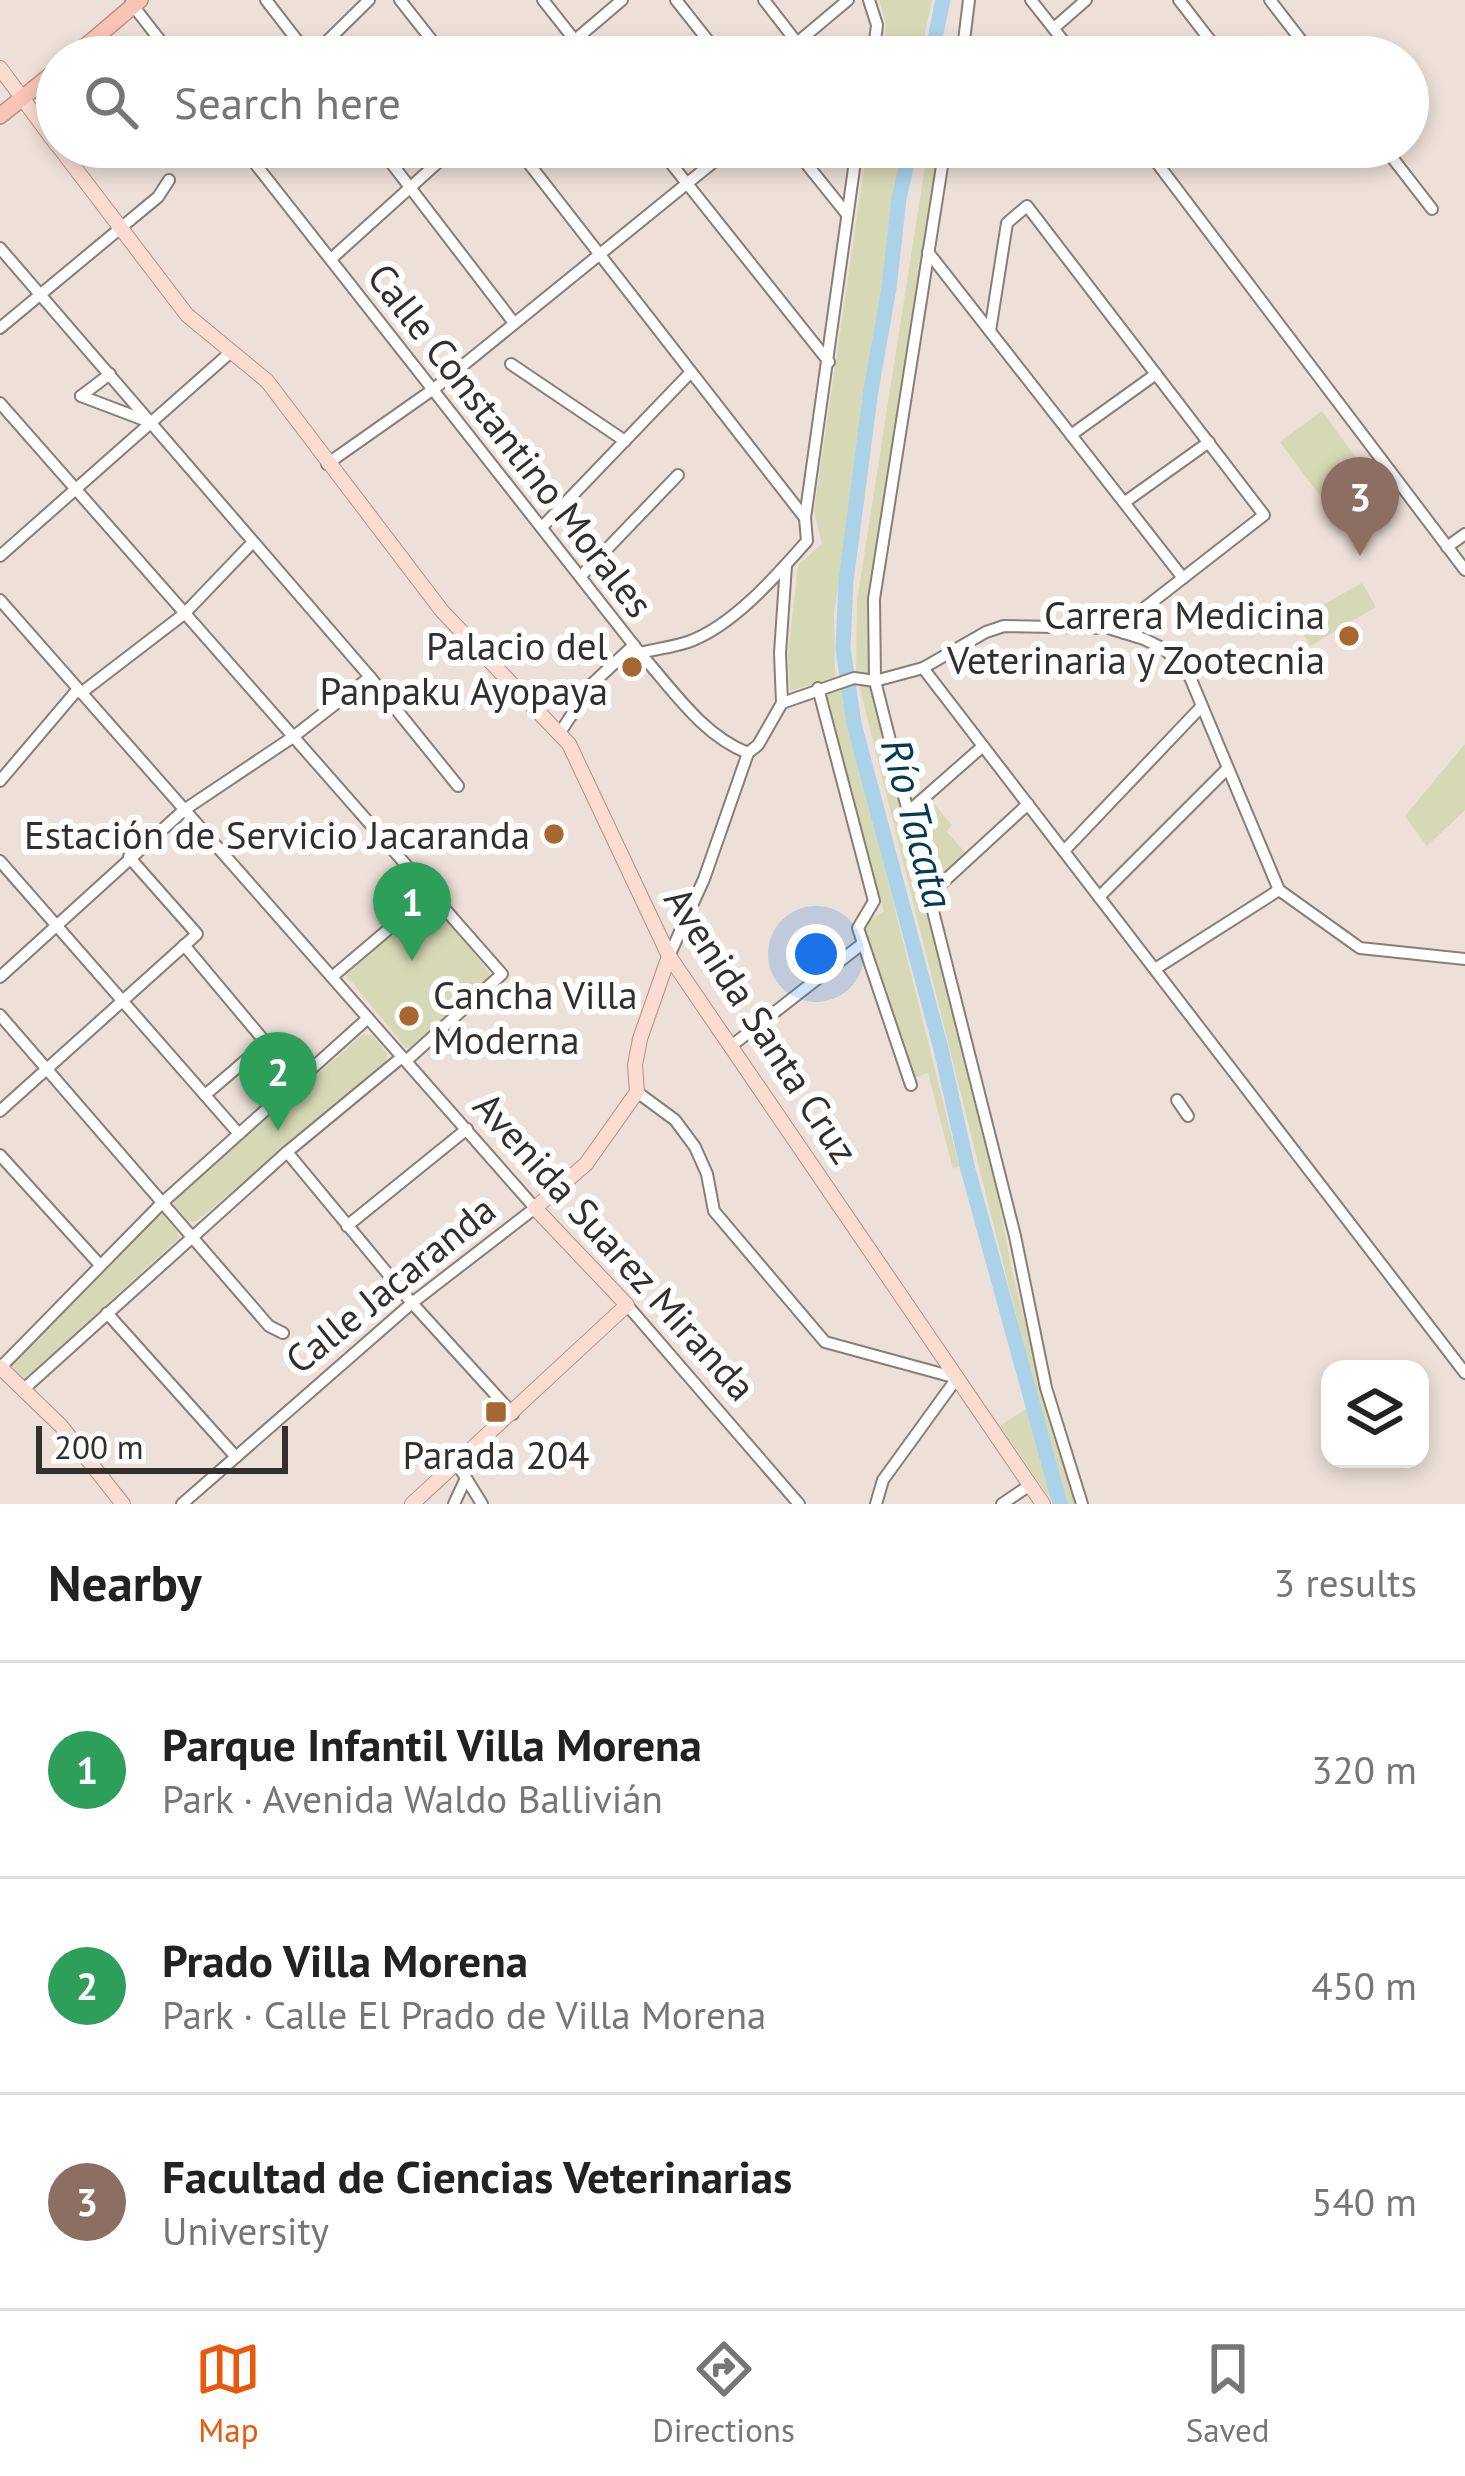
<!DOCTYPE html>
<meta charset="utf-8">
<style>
body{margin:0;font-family:"PT Sans",sans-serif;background:#f6f6f6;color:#222}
.controls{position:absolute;right:36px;bottom:36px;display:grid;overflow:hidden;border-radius:24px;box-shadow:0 6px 18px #0003}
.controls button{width:108px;height:108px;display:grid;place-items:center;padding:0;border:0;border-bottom:3px solid #e0e0e0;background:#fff;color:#222;font:60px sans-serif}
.scale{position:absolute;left:36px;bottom:30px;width:252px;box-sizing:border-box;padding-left:12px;border:6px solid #332f2c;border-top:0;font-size:33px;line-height:42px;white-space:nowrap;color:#332f2c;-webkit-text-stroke:9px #fff;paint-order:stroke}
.you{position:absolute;left:816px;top:954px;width:42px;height:42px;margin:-30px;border:9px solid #fff;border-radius:50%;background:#1a73e8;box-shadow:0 0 0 18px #1a73e833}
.badge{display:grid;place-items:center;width:78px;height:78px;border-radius:50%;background:#ea580c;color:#fff;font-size:39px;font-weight:700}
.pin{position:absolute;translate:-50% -99px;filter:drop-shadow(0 3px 6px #0008)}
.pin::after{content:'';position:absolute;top:63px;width:42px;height:36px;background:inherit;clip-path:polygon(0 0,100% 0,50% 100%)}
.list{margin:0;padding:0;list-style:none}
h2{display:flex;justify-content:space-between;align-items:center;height:156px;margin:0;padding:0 48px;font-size:51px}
h2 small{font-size:39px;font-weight:400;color:#767676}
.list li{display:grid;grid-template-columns:78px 1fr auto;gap:36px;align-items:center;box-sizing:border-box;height:216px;padding:0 48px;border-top:3px solid #e0e0e0}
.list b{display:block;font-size:45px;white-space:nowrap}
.list p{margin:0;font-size:39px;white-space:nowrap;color:#767676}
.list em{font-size:39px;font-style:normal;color:#767676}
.icon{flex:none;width:66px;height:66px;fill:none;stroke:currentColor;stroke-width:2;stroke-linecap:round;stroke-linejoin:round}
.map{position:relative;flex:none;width:1465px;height:1504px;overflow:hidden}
.search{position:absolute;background:#fff;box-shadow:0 6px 18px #0003;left:36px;right:36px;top:36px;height:132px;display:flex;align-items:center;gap:30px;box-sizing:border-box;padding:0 42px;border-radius:66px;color:#767676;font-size:45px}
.sheet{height:804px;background:#fff}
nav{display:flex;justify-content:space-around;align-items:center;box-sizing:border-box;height:168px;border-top:3px solid #e0e0e0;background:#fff;font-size:33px;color:#767676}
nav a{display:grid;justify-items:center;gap:6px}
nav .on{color:#ea580c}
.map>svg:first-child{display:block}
</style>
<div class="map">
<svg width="1465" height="1504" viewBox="0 0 1465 1504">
<rect width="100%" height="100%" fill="#ece0d8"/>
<!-- green -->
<g fill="#d7d9b6">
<polygon points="879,0 932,0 920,57 882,57 886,25"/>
<polygon points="867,147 906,147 834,614 835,677 790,691 788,654 798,565 822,544 814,511"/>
<polygon points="928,147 941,147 870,595 871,675 856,672 857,601"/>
<polygon points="1322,411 1365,470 1323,500 1280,442"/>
<polygon points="1362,583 1376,607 1310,646 1301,630 1290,635 1285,626"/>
<polygon points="859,685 873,687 992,1167 1012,1270 1041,1388 1078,1504 1063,1504"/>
<polygon points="844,686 860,769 959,1166 953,1169 928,1073 914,1078 863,923 884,912 825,694"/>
<polygon points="1465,744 1465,810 1427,846 1405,816"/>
<polygon points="934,804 952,825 946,831 970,858 935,888 916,819"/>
<polygon points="424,904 435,906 490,973 489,978 411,1048 406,1048 346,975"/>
<polygon points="362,1035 372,1035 387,1053 386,1064 195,1222 188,1221 174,1205 175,1199"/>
<polygon points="165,1213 180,1237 24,1380 9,1366 159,1214"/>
<polygon points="1027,1408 1054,1504 1000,1426"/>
</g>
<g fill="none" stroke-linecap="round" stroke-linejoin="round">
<!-- river -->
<g stroke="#aad2e9" stroke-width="15">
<polyline points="931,57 943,0"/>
<polyline points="911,147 899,198 889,288 871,390 846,581 843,648 854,724 941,1049 967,1166 1060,1504"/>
</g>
<defs>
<g id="minor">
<polyline points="266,0 310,57"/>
<polyline points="400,0 445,57"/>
<polyline points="543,0 588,57"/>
<polyline points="676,0 721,57"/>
<polyline points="764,0 808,57"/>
<polyline points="869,0 877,25 873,57"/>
<polyline points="1031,0 1076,57"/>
<polyline points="1179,0 1223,57"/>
<polyline points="1270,0 1314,57"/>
<polyline points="131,3 173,57"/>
<polyline points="1054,28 1086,0"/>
<polyline points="311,57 369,0"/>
<polyline points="555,57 622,0"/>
<polyline points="780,57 848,0"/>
<polyline points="962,57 969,0"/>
<path d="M 242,147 L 640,653 C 673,690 702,735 748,753"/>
<polyline points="379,147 514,323"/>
<polyline points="516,147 805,518"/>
<polyline points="658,147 829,362"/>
<polyline points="793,147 846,213"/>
<polyline points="945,147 874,599 875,681 1015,1236 1046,1388 1082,1504"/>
<polyline points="1145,147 1465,570"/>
<polyline points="1310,147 1311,147"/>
<polyline points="1384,147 1432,209"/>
<polyline points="0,248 370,677 458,786"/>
<polyline points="928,252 1183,578"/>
<polyline points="331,259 455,147"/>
<polyline points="0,328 158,197 169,180"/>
<polyline points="990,331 1007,223 1027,206 1264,515 1129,620 1124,633"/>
<polyline points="511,364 625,441"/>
<polyline points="81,396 147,421"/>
<polyline points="81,396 110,374"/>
<polyline points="0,403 502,974 406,1061"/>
<polyline points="1071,435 1156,374"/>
<polyline points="327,464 435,388 732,147"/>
<polyline points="1125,502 1209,442"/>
<polyline points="543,526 690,373"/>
<polyline points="1447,547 1465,534"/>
<polyline points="0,556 232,351"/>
<polyline points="581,576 678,475"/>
<polyline points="0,600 535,1208 412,1303 182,1504"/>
<path d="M 640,653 C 656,649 673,647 688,642 C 733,626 776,576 807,541 L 805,518 L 857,147"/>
<polyline points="923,668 1465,1373"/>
<polyline points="818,688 874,901 858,928 911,1085"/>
<polyline points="81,693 184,614 253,542"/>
<polyline points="782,703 854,678 875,681 923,668 986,632 1004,626 1108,628 1144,639 1164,649 1187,670 1279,890 1360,948 1465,959"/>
<polyline points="559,734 592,684 634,645"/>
<polyline points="0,781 78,689"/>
<polyline points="908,812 983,746"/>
<polyline points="1064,851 1201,707"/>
<polyline points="0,861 239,1134"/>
<polyline points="929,895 1028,804"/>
<polyline points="1099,897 1227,769"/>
<polyline points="184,945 266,1043 205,1095"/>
<polyline points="669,956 704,879 748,753 758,745 782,703 780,653 786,565"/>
<polyline points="1155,969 1279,890"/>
<polyline points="0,977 184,810 293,737 370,677"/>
<polyline points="332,977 430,894"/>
<polyline points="0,1015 269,1326 283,1333"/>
<polyline points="730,1047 862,944"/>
<polyline points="637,1092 675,1120 695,1147 707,1174 714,1211 825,1342 957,1378 883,1480 876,1504"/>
<polyline points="1177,1100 1188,1116"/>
<polyline points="0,1111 197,934 129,857"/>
<polyline points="287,1152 412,1303 513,1414"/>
<polyline points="0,1155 100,1265"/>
<polyline points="347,1226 467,1129"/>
<polyline points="627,1305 799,1504"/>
<polyline points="107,1313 236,1457"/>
<polyline points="0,1368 162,1203 368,1018"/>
<polyline points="25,1388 287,1152 402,1057"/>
<polyline points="456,1462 482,1504"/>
<polyline points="454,1504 466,1478"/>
<polyline points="1002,1504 1030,1485"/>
</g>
<g id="major">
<polyline points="0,68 57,145"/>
<polyline points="59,147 187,315 267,381 442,611 569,744 669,956 1043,1504"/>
<polyline points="0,1367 61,1426 123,1504"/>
<polyline points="412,1504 627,1305 535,1208 586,1164 637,1092 635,1065 640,1039 669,956"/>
</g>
<g id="highway">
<polyline points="73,57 140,0"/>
<polyline points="0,116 57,70"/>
</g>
</defs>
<!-- minor casing -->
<use href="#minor" stroke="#897e76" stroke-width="14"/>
<!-- major casing -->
<use href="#major" stroke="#b49085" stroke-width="16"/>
<!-- highway casing -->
<use href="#highway" stroke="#b49085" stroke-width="18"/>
<!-- minor -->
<use href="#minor" stroke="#fff" stroke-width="10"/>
<!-- major -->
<use href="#major" stroke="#fbdcd3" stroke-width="14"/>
<!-- highway -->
<use href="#highway" stroke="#f9c4b5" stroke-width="15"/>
</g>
<!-- markers -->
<g fill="#a7682f" stroke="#fff" stroke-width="4.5">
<circle cx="1349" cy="636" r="12"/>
<circle cx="632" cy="667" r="12"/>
<circle cx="554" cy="834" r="12"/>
<circle cx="409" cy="1016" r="12"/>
<rect x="484" y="1400" width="24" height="24" rx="6"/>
</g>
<g text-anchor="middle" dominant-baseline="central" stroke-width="12" stroke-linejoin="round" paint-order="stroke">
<!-- street labels -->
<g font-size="39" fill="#332f2c" stroke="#fff">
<text transform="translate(511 440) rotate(52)">Calle Constantino Morales</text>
<text transform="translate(762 1025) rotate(57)">Avenida Santa Cruz</text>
<text transform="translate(615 1246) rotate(48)">Avenida Suarez Miranda</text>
<text transform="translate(390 1284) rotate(-39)">Calle Jacaranda</text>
</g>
<!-- poi labels -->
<g font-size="39" fill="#332f2c" stroke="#fff" text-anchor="end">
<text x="1325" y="614">Carrera Medicina<tspan x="1325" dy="45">Veterinaria y Zootecnia</tspan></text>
<text x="608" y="645">Palacio del<tspan x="608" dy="45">Panpaku Ayopaya</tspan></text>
<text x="530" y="834">Estación de Servicio Jacaranda</text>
<text x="433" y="994" text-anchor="start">Cancha Villa<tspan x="433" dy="45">Moderna</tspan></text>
<text x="496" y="1454" text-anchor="middle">Parada 204</text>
</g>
<!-- water labels -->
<g font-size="42" font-style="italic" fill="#033b52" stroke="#fff">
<text transform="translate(918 823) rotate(75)">Río Tacata</text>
</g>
</g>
</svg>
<div class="controls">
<button><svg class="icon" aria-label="layers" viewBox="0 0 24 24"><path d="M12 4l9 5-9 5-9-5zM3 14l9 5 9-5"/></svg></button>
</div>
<div class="scale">200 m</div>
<div class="you"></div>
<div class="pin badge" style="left:412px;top:961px;background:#2e9e5b">1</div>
<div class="pin badge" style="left:278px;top:1131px;background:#2e9e5b">2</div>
<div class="pin badge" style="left:1360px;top:556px;background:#8d6e63">3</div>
<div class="search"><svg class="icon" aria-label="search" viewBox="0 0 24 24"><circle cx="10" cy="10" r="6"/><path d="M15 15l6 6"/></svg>Search here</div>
</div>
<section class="sheet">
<h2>Nearby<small>3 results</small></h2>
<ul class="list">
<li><span class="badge" style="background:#2e9e5b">1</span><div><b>Parque Infantil Villa Morena</b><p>Park · Avenida Waldo Ballivián</p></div><em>320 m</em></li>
<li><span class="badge" style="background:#2e9e5b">2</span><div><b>Prado Villa Morena</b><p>Park · Calle El Prado de Villa Morena</p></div><em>450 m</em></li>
<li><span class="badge" style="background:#8d6e63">3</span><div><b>Facultad de Ciencias Veterinarias</b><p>University</p></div><em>540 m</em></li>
</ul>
</section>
<nav>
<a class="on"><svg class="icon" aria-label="map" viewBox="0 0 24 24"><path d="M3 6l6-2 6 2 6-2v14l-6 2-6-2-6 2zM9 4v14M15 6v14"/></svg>Map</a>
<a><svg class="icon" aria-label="directions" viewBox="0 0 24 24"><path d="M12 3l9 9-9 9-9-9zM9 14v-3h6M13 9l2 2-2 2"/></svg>Directions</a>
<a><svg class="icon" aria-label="saved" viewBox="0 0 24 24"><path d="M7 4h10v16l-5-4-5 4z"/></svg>Saved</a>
</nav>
